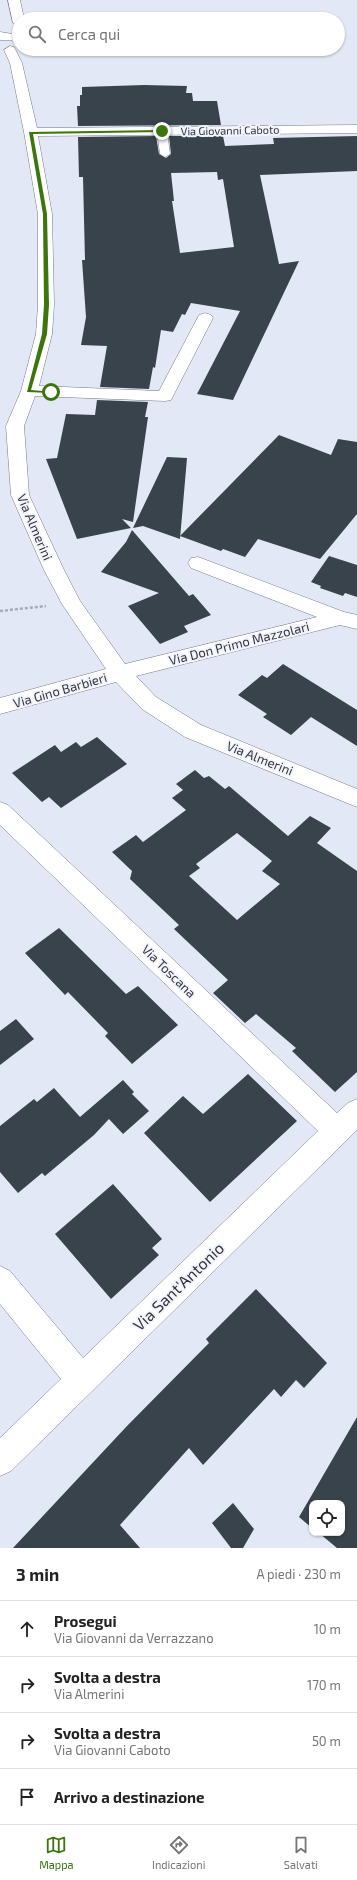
<!DOCTYPE html>
<html lang="it">
<meta charset="utf-8">
<style>
body{margin:0;font-family:"Exo 2",sans-serif;background:#f6f6f6;color:#222}
.controls{position:absolute;right:12px;bottom:12px;display:grid;overflow:hidden;border-radius:8px;box-shadow:0 1px 3px #0004}
.controls button{width:36px;height:36px;display:grid;place-items:center;padding:0;border:0;border-bottom:1px solid #e0e0e0;background:#fff;color:#222;font:20px sans-serif}
.stop{position:absolute;width:12px;height:12px;margin:-9px;border:3px solid #3a760c;border-radius:50%;background:#fff}
.stop.end{background:#3a760c;border-color:#fff;box-shadow:0 1px 4px #0008}
.list{margin:0;padding:0;list-style:none}
h2{display:flex;justify-content:space-between;align-items:center;height:52px;margin:0;padding:0 16px;font-size:17px}
h2 small{font-size:13px;font-weight:400;color:#767676}
.list li{display:grid;grid-template-columns:26px 1fr auto;gap:12px;align-items:center;box-sizing:border-box;height:56px;padding:0 16px;border-top:1px solid #e0e0e0}
.list b{display:block;font-size:15px;white-space:nowrap}
.list p{margin:0;font-size:13px;white-space:nowrap;color:#767676}
.list em{font-size:13px;font-style:normal;color:#767676}
.icon{flex:none;width:22px;height:22px;fill:none;stroke:currentColor;stroke-width:2;stroke-linecap:round;stroke-linejoin:round}
.map{position:relative;flex:none;width:357px;height:1548px;overflow:hidden}
.search{position:absolute;background:#fff;box-shadow:0 1px 3px #0004;left:12px;right:12px;top:12px;height:44px;display:flex;align-items:center;gap:10px;box-sizing:border-box;padding:0 14px;border-radius:22px;color:#767676;font-size:15px}
.sheet{height:276px;background:#fff}
nav{display:flex;justify-content:space-around;align-items:center;box-sizing:border-box;height:56px;border-top:1px solid #e0e0e0;background:#fff;font-size:11px;color:#767676}
nav a{display:grid;justify-items:center;gap:2px}
nav .on{color:#3a760c}
.map>svg:first-child{display:block}
</style>
<div class="map">
<svg width="357" height="1548" viewBox="0 0 357 1548">
<rect width="100%" height="100%" fill="#e2e8f5"/>
<!-- building -->
<g fill="#39434b" fill-rule="evenodd">
<polygon points="144,85 187,86 186,93 192,93 193,101 217,101 221,125 78,126 77,106 80,106 80,95 82,95 82,87"/>
<path d="M 156,136 L 159,154 L 166,158 L 171,154 L 169,136 L 223,136 L 225,146 L 274,144 L 273,138 L 357,136 L 357,171 L 260,175 L 279,264 L 299,261 L 233,400 L 197,394 L 240,311 L 191,303 L 185,315 L 182,314 L 173,332 L 161,330 L 155,368 L 153,367 L 149,389 L 100,387 L 107,346 L 81,345 L 86,317 L 82,260 L 85,260 L 83,177 L 79,177 L 78,137 ZM 217,172 L 218,180 L 223,179 L 234,247 L 180,253 L 172,201 L 174,201 L 171,173 Z"/>
<polygon points="97,400 148,402 145,417 148,417 133,522 122,519 131,528 77,539 46,459 57,458 66,414 95,415"/>
<polygon points="279,435 331,455 338,439 357,442 357,514 320,559 258,539 245,557 223,549 221,551 180,536"/>
<polygon points="167,457 187,458 180,539 143,526 133,528"/>
<polygon points="132,530 189,596 193,594 211,615 184,626 188,632 160,644 128,606 159,593 101,572 126,542"/>
<polygon points="329,556 357,565 357,597 345,593 343,596 320,588 321,586 311,582"/>
<polygon points="283,664 357,710 357,746 311,717 291,735 263,717 267,714 238,695 262,675 267,678"/>
<polygon points="97,737 127,764 61,808 49,797 42,802 12,773 55,745 61,752 76,742 81,747"/>
<path d="M 195,770 L 204,778 L 209,776 L 225,789 L 229,786 L 288,836 L 310,816 L 331,828 L 317,843 L 357,871 L 357,1072 L 335,1092 L 292,1051 L 296,1048 L 256,1014 L 245,1023 L 213,993 L 228,980 L 174,929 L 179,925 L 130,879 L 132,871 L 112,852 L 136,835 L 143,842 L 186,810 L 172,798 L 183,790 L 176,784 ZM 237,833 L 272,861 L 262,871 L 280,884 L 237,920 L 189,876 L 200,868 L 196,864 Z"/>
<polygon points="59,928 126,994 138,986 178,1025 132,1064 105,1036 108,1033 68,992 65,995 25,953"/>
<polygon points="16,1019 34,1039 0,1065 0,1031"/>
<polygon points="248,1074 297,1121 210,1202 144,1133 183,1096 203,1114"/>
<polygon points="123,1080 134,1092 132,1094 149,1111 123,1134 109,1119 94,1135 45,1176 42,1173 18,1193 0,1172 0,1126 34,1099 37,1102 54,1088 80,1117"/>
<polygon points="113,1184 162,1239 152,1248 159,1255 111,1299 55,1234"/>
<polygon points="256,1289 327,1363 304,1388 296,1380 281,1397 274,1389 203,1465 189,1448 120,1525 140,1548 13,1548 127,1426 209,1343 206,1339"/>
<polygon points="357,1417 357,1548 337,1548 319,1533 342,1533 342,1503 312,1503 312,1528 299,1517"/>
<polygon points="233,1503 254,1529 243,1548 231,1548 212,1523"/>
</g>
<g fill="none" stroke-linecap="round" stroke-linejoin="round">
<defs>
<polygon id="lane" points="162,128 167,131 170,154 165,157 160,154 157,131"/>
<g id="street">
<polygon points="8,0 20,0 24,19 19,19 19,26 13,23"/>
<polygon points="0,32 19,35 19,44 11,40 0,40"/>
<polygon points="10,46 14,47 22,63 37,128 357,125 357,133 38,136 52,214 54,305 52,334 39,386 159,391 199,315 205,313 211,315 213,318 171,400 165,401 35,396 24,426 29,495 64,570 80,601 125,664 317,617 191,568 188,563 191,558 198,557 344,612 357,615 357,629 340,625 136,676 156,697 201,725 357,789 357,807 185,737 142,709 116,682 0,714 0,698 106,669 62,604 44,570 11,495 6,426 21,391 36,334 38,305 38,214 24,132 10,63 4,50"/>
<polygon points="0,802 8,805 337,1113 348,1103 357,1099 357,1130 11,1471 0,1476 0,1438 61,1379 0,1304 0,1266 10,1271 83,1358 318,1131 0,825"/>
</g>
</defs>
<!-- lane casing -->
<use href="#lane" stroke="#757a86" stroke-width="1"/>
<!-- street casing -->
<use href="#street" stroke="#757a86" stroke-width="1"/>
<!-- path -->
<polyline stroke="#a6abb5" stroke-width="2.5" stroke-dasharray="3 2" stroke-linecap="butt" points="0,611 46,606"/>
<!-- lane -->
<use href="#lane" fill="#fff" fill-rule="evenodd"/>
<!-- street -->
<use href="#street" fill="#fff" fill-rule="evenodd"/>
</g>
<!-- route -->
<polygon fill="#3a760c" points="162,130 163,132 33,134 47,214 49,305 47,334 31,390 54,392 51,393 27,392 42,334 44,305 43,214 29,132"/>
<g text-anchor="middle" dominant-baseline="central" stroke-width="4" stroke-linejoin="round" paint-order="stroke">
<!-- far-street labels -->
<g font-size="11" fill="#323439" stroke="#f2f5fd">
<text transform="translate(230 130) rotate(-1)">Via Giovanni Caboto</text>
</g>
<!-- street labels -->
<g font-size="13" fill="#323439" stroke="#f2f5fd">
<text transform="translate(35 527) rotate(67)">Via Almerini</text>
<text transform="translate(239 643) rotate(-14)">Via Don Primo Mazzolari</text>
<text transform="translate(60 690) rotate(-16)">Via Gino Barbieri</text>
<text transform="translate(260 758) rotate(22)">Via Almerini</text>
<text transform="translate(169 971) rotate(44)">Via Toscana</text>
</g>
<!-- near-street labels -->
<g font-size="16" fill="#323439" stroke="#f2f5fd">
<text transform="translate(178 1286) rotate(-44)">Via Sant'Antonio</text>
</g>
</g>
</svg>
<div class="controls">
<button><svg class="icon" aria-label="locate" viewBox="0 0 24 24"><circle cx="12" cy="12" r="6"/><path d="M12 2v4M12 18v4M2 12h4M18 12h4"/></svg></button>
</div>
<div class="stop" style="left:51px;top:392px"></div>
<div class="stop end" style="left:162px;top:131px"></div>
<div class="search"><svg class="icon" aria-label="search" viewBox="0 0 24 24"><circle cx="10" cy="10" r="6"/><path d="M15 15l6 6"/></svg>Cerca qui</div>
</div>
<section class="sheet">
<h2>3 min<small>A piedi · 230 m</small></h2>
<ul class="list">
<li><svg class="icon" aria-label="ahead" viewBox="0 0 24 24"><path d="M12 20V5M6 11l6-6 6 6"/></svg><div><b>Prosegui</b><p>Via Giovanni da Verrazzano</p></div><em>10 m</em></li>
<li><svg class="icon" aria-label="right" viewBox="0 0 24 24"><path d="M7 20v-9h11M14 6l5 5-5 5"/></svg><div><b>Svolta a destra</b><p>Via Almerini</p></div><em>170 m</em></li>
<li><svg class="icon" aria-label="right" viewBox="0 0 24 24"><path d="M7 20v-9h11M14 6l5 5-5 5"/></svg><div><b>Svolta a destra</b><p>Via Giovanni Caboto</p></div><em>50 m</em></li>
<li><svg class="icon" aria-label="arrive" viewBox="0 0 24 24"><path d="M6 21V4h12l-3 4 3 4H6"/></svg><div><b>Arrivo a destinazione</b></div></li>
</ul>
</section>
<nav>
<a class="on"><svg class="icon" aria-label="map" viewBox="0 0 24 24"><path d="M3 6l6-2 6 2 6-2v14l-6 2-6-2-6 2zM9 4v14M15 6v14"/></svg>Mappa</a>
<a><svg class="icon" aria-label="directions" viewBox="0 0 24 24"><path d="M12 3l9 9-9 9-9-9zM9 14v-3h6M13 9l2 2-2 2"/></svg>Indicazioni</a>
<a><svg class="icon" aria-label="saved" viewBox="0 0 24 24"><path d="M7 4h10v16l-5-4-5 4z"/></svg>Salvati</a>
</nav>
